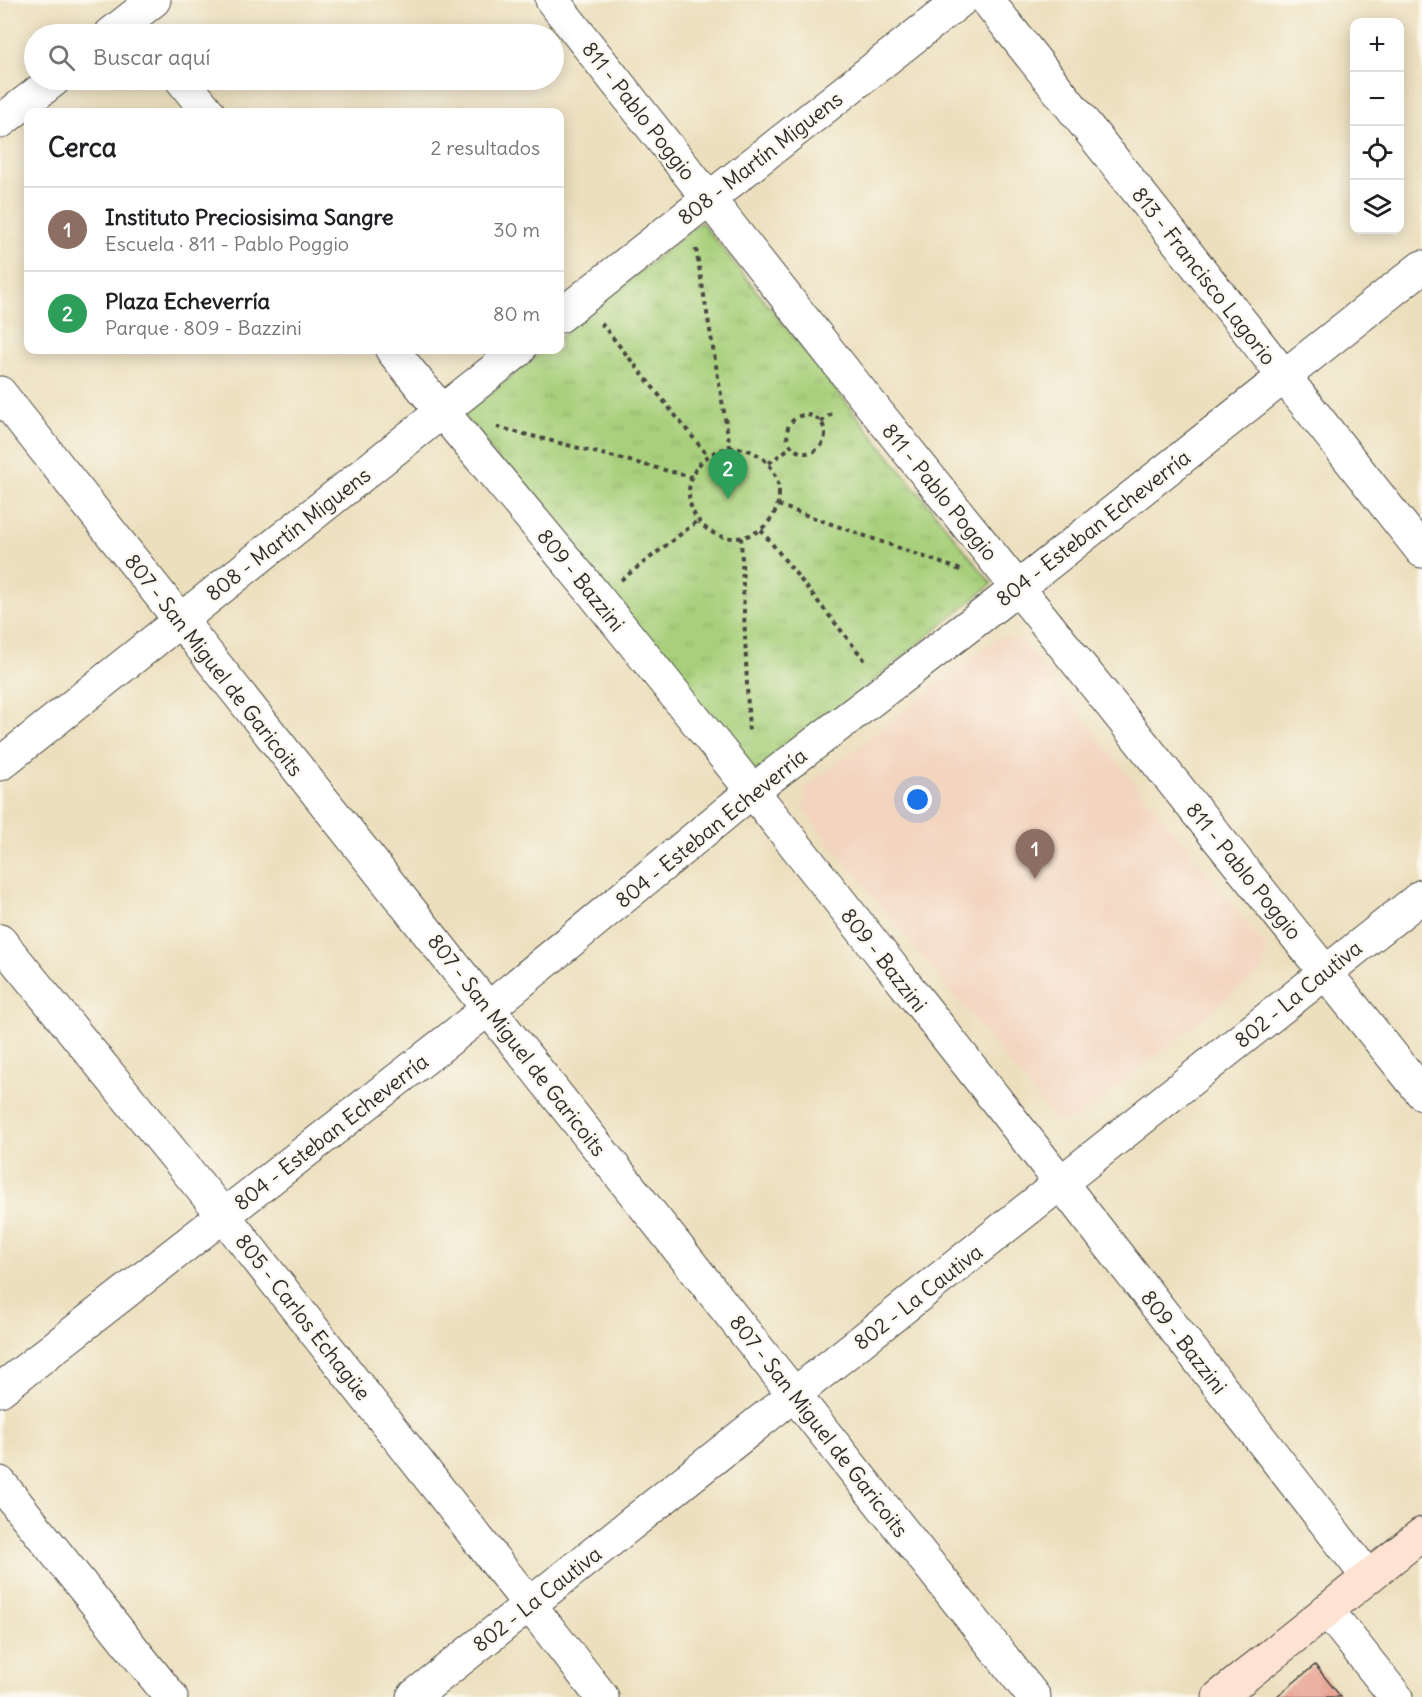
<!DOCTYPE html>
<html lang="es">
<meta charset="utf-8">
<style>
body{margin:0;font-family:Delius,sans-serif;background:#f6f6f6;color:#202124}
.controls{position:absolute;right:18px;top:18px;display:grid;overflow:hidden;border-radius:12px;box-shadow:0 3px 15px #0003}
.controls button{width:54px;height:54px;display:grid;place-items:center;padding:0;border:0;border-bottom:2px solid #e0e0e0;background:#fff;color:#202124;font:30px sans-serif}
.you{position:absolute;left:918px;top:800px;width:21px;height:21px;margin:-15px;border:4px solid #fff;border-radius:50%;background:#1a73e8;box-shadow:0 0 0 9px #1a73e833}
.badge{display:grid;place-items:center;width:39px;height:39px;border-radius:50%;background:#111827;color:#fff;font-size:20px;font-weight:700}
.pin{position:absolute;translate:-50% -50px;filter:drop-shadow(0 2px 3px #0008)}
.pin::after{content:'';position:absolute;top:32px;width:21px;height:18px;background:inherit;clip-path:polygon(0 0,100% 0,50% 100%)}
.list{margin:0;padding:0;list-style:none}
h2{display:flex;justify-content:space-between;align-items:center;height:78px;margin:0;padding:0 24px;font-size:26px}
h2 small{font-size:20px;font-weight:400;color:#757577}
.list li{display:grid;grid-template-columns:39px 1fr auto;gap:18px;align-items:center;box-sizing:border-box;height:84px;padding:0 24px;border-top:2px solid #e0e0e0}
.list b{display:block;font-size:22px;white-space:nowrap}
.list p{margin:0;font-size:20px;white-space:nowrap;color:#757577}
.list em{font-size:20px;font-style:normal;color:#757577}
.icon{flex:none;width:33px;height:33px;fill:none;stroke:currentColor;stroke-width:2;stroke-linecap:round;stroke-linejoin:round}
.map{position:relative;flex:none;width:1422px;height:1697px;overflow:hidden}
.search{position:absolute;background:#fff;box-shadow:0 3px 15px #0003;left:24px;top:24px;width:540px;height:66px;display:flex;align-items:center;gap:15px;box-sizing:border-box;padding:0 21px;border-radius:33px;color:#757577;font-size:22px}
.panel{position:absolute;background:#fff;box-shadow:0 3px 15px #0003;left:24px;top:108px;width:540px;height:246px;border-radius:12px}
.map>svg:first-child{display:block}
</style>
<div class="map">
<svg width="1422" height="1697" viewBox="0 0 1422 1697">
<defs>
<pattern id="grass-tufts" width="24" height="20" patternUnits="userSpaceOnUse" patternTransform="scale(1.5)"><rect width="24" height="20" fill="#a8d07c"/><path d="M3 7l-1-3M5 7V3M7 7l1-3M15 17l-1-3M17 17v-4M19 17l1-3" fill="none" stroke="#91b36b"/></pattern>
</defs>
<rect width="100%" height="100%" fill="#fbf7ec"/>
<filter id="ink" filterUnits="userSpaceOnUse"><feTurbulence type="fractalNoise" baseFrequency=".0167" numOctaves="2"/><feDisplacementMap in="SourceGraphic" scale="12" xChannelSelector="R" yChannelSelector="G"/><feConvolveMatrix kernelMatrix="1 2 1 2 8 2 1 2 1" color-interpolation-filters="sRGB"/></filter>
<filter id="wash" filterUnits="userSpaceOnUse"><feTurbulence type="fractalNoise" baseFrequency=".008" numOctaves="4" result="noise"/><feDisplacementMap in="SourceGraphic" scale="24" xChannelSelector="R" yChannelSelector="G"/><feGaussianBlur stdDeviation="1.35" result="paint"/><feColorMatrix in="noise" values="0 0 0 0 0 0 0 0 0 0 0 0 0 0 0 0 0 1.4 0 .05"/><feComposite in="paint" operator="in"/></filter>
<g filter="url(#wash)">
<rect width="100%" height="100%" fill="#ecdfbd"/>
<!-- built -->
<polygon fill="#f3d4bf" points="998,638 1019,638 1267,949 1264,969 1074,1121 1054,1119 803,810 806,787"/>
<!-- grass -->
<polygon fill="url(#grass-tufts)" stroke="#6a7e54" stroke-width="1.5" points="701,222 992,584 755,777 463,415 544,350 560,350 560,337"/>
<g id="blocks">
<!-- building -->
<polygon fill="#e69d8d" points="1315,1665 1341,1697 1276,1697"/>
</g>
</g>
<g filter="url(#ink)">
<use href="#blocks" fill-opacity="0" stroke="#484641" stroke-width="1.5"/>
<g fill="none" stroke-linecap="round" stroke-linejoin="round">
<defs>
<g id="minor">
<polyline points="552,0 860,391 1422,1093"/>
<polyline points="987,0 1422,551"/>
<polyline points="111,34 154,0"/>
<polyline points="182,80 208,112"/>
<polyline points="0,122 54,80"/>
<polyline points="560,316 961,0"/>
<path d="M 392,350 C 459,434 530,515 598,599 C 859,921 1113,1250 1368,1577"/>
<polyline points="0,393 1034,1697"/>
<polyline points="0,764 519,350"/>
<polyline points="0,941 224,1216 602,1697"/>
<polyline points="0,1390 488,1009 751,792 996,605 1422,267"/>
<polyline points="0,1483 171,1697"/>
<polyline points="1327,1610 1396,1697"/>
<polyline points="413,1697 1422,896"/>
</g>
<polyline id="secondary" points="1219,1697 1422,1534"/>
</defs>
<!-- minor casing -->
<use href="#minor" stroke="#484641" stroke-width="35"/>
<!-- secondary casing -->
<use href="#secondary" stroke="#484641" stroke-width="35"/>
<!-- path -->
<g stroke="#484641" stroke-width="4" stroke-dasharray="4.5 4.5" stroke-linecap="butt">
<polyline points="696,249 730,447"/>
<polyline points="601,323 708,456"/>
<circle cx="806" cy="434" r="19"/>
<polyline points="821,422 835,411"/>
<polyline points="497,427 692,477"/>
<circle cx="734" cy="493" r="45"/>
<polyline points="769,463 792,446"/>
<polyline points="778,505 961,570"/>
<polyline points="761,530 867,663"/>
<polyline points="741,537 749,734"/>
<polyline points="621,580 699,520"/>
</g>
<!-- minor -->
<use href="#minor" stroke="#fff" stroke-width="33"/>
<!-- secondary -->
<use href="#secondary" stroke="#fee3d2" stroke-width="33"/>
</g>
</g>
<g text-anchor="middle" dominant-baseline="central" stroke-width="4.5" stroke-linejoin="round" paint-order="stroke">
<!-- street labels -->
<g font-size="21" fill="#2b2b2b" stroke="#fbf7ec">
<text transform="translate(639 111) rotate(52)">811 - Pablo Poggio</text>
<text transform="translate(760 158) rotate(-38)">808 - Martín Miguens</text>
<text transform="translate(1204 276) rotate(52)">813 - Francisco Lagorio</text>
<text transform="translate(940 492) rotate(51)">811 - Pablo Poggio</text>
<text transform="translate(1093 528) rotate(-38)">804 - Esteban Echeverría</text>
<text transform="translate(288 534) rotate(-38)">808 - Martín Miguens</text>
<text transform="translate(581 580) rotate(51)">809 - Bazzini</text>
<text transform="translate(214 665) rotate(52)">807 - San Miguel de Garicoits</text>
<text transform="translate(711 828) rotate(-39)">804 - Esteban Echeverría</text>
<text transform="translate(1244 871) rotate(51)">811 - Pablo Poggio</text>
<text transform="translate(884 960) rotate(52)">809 - Bazzini</text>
<text transform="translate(1298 994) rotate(-39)">802 - La Cautiva</text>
<text transform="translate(517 1045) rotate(52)">807 - San Miguel de Garicoits</text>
<text transform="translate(331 1132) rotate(-38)">804 - Esteban Echeverría</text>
<text transform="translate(918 1297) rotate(-38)">802 - La Cautiva</text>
<text transform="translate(303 1317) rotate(52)">805 - Carlos Echagüe</text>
<text transform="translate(1184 1342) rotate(52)">809 - Bazzini</text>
<text transform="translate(819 1426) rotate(52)">807 - San Miguel de Garicoits</text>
<text transform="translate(537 1599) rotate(-38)">802 - La Cautiva</text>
</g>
</g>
</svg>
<div class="controls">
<button>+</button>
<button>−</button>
<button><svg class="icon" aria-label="locate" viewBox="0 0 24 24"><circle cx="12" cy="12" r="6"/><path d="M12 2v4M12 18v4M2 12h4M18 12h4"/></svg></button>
<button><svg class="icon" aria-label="layers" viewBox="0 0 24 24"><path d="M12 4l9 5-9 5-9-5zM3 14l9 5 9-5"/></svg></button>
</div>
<div class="you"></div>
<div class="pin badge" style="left:1035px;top:879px;background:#8d6e63">1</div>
<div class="pin badge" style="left:728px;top:499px;background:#2e9e5b">2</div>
<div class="search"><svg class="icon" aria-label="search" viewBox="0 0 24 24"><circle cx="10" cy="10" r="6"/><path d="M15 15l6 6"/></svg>Buscar aquí</div>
<section class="panel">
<h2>Cerca<small>2 resultados</small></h2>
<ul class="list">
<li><span class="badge" style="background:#8d6e63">1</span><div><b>Instituto Preciosisima Sangre</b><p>Escuela · 811 - Pablo Poggio</p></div><em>30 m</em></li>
<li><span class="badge" style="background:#2e9e5b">2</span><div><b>Plaza Echeverría</b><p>Parque · 809 - Bazzini</p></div><em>80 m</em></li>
</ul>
</section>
</div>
